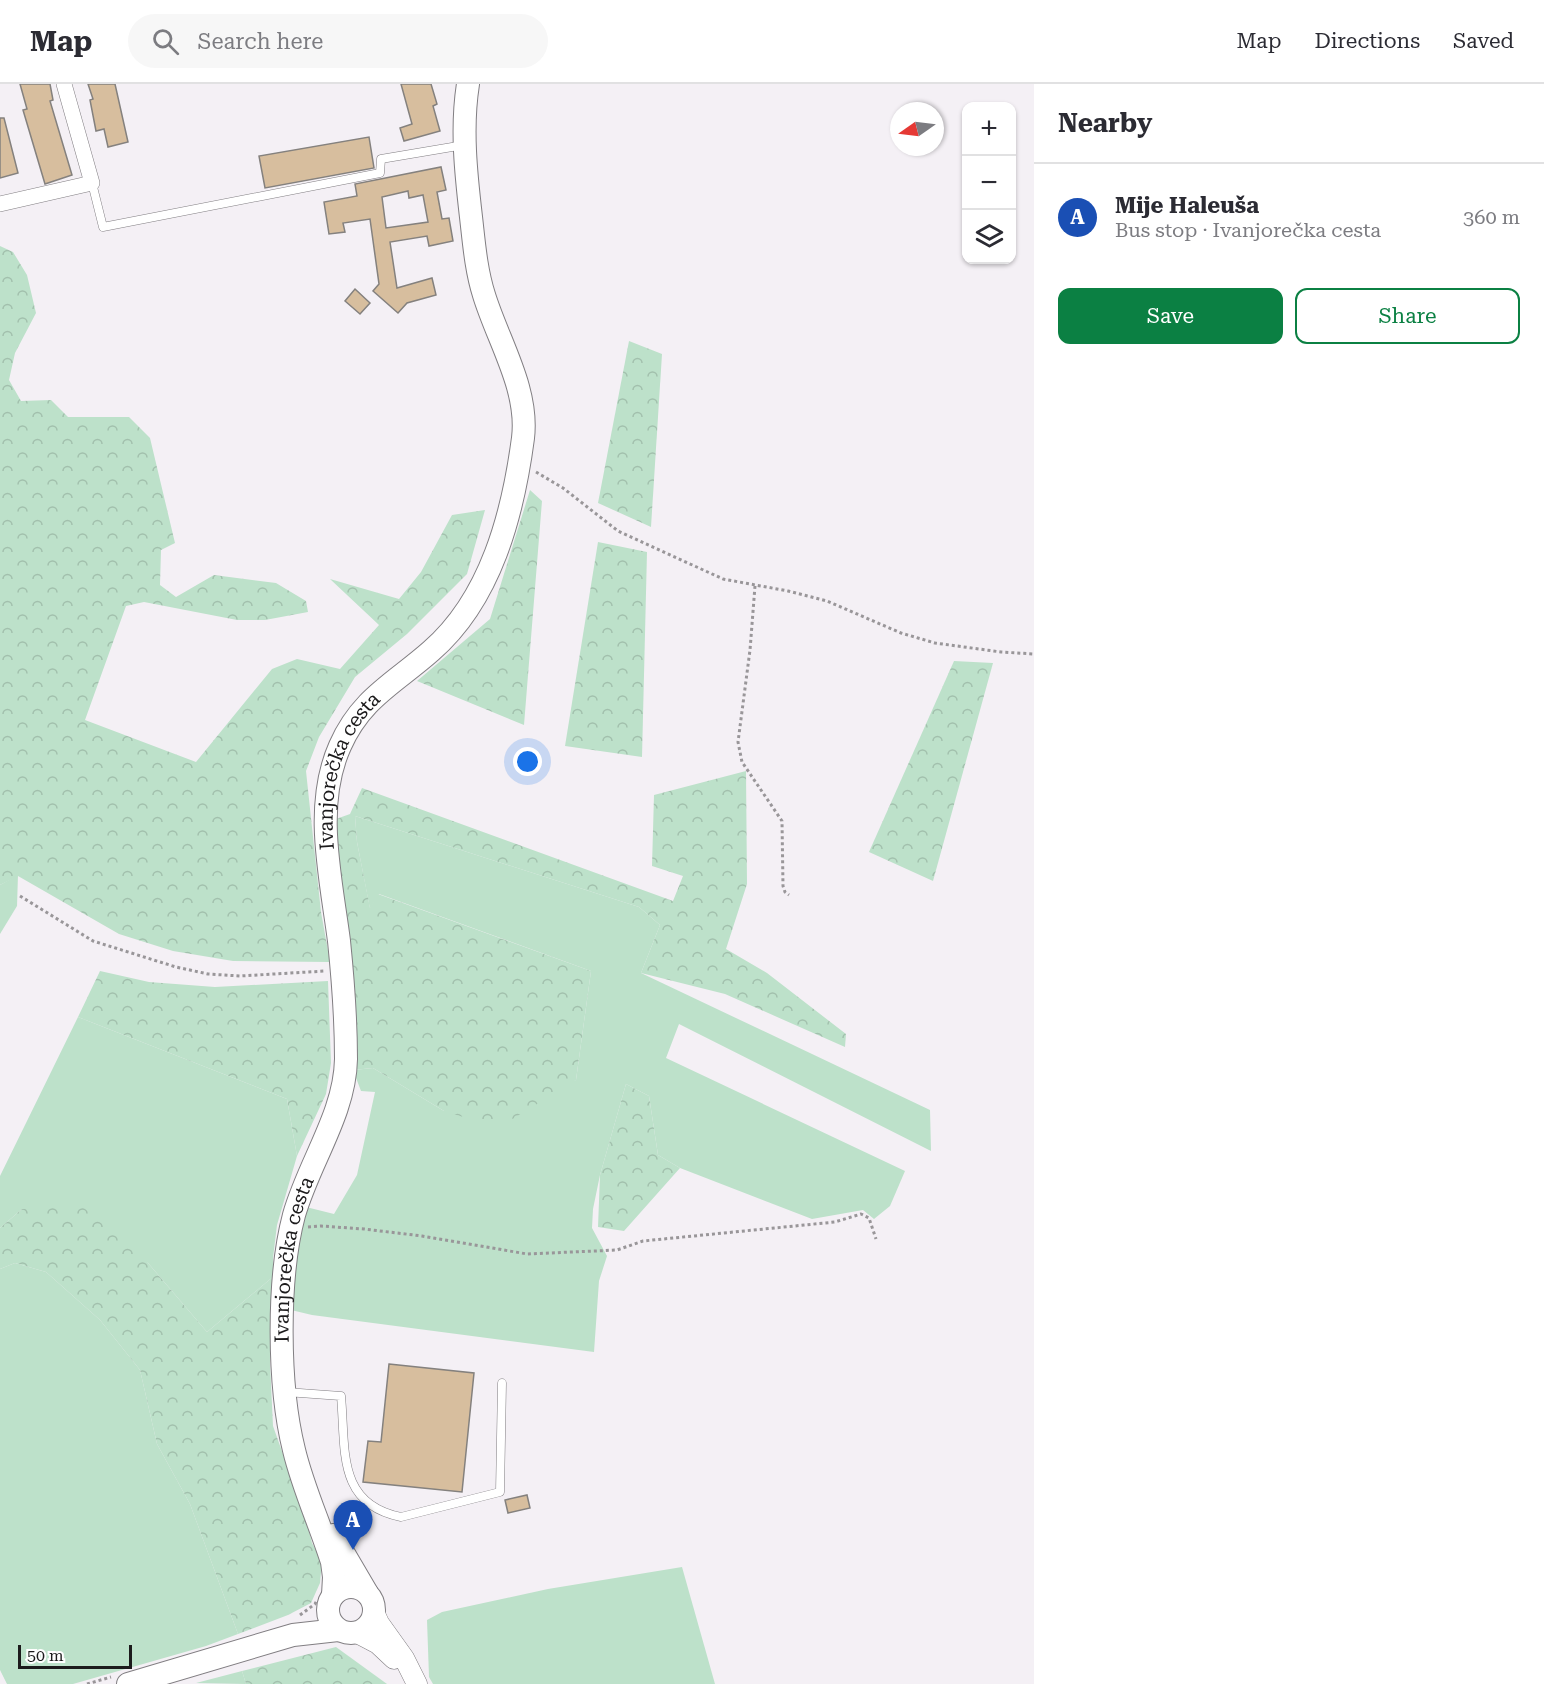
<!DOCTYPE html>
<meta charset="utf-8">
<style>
body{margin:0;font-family:"Roboto Serif",serif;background:#f7f7f7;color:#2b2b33}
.controls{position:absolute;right:18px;top:18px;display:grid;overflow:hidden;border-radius:12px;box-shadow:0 2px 4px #0004}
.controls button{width:54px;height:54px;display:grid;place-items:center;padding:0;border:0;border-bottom:2px solid #e1e1e2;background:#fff;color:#2b2b33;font:30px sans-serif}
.compass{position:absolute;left:890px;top:18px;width:54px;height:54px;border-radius:50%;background:#fff;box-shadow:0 2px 4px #0004;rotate:256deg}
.scale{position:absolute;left:18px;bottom:15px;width:114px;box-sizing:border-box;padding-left:6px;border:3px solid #1c1b1c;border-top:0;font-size:16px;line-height:21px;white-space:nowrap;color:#1c1b1c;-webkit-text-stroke:4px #fff;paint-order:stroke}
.you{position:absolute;left:528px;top:678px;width:21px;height:21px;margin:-15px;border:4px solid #fff;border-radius:50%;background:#1a73e8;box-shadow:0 0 0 9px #1a73e833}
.badge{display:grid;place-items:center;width:39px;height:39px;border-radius:50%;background:#0b8043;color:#fff;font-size:20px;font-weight:700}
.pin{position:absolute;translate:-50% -50px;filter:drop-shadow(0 2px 3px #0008)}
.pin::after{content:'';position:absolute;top:32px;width:21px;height:18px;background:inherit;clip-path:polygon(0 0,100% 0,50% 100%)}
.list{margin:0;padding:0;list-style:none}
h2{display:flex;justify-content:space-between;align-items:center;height:78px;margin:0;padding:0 24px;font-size:26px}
h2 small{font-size:20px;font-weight:400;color:#7c7c81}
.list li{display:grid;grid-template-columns:39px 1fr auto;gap:18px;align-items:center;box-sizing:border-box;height:108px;padding:0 24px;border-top:2px solid #e1e1e2}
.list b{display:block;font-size:22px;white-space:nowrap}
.list p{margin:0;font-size:20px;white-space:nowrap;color:#7c7c81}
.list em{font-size:20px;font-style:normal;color:#7c7c81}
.actions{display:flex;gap:12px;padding:18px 24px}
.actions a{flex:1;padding:14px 0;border:2px solid #0b8043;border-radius:12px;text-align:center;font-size:21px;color:#0b8043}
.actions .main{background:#0b8043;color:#fff}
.icon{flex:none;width:33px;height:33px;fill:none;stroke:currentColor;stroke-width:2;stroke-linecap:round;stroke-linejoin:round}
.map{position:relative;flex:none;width:1034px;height:1600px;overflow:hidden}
header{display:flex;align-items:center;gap:36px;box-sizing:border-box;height:84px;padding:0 30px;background:#fff;border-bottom:2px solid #e1e1e2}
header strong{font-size:28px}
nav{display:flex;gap:33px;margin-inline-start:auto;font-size:21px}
.search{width:420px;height:54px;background:#f7f7f7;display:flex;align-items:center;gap:15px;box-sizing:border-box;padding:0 21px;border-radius:33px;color:#7c7c81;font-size:22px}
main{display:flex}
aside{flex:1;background:#fff}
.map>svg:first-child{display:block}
</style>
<header>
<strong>Map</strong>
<div class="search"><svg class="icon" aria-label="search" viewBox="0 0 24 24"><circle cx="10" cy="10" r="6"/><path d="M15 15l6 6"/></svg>Search here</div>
<nav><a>Map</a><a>Directions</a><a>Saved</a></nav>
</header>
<main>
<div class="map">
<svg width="1034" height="1600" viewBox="0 0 1034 1600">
<defs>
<pattern id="forest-crowns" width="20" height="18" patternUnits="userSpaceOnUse" patternTransform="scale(1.5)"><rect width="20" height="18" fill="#bde1ca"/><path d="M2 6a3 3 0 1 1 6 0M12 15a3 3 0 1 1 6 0" fill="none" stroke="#a2c0ad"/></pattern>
</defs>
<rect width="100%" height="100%" fill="#f4f0f5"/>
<!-- grass -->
<g fill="#bde1ca">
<polygon points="355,732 639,823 660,841 641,889 930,1026 931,1067 679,940 666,974 905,1087 890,1122 874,1135 863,1126 812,1135 680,1084 658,1071 649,1012 626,1000 600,1091 593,1125 592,1144 607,1172 599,1197 594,1268 312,1231 291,1226 291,1196 306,1123 334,1130 357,1091 375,1008 361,1007 353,986 373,984 444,1027 576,996 591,887 379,810 370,825 357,758"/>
<polygon points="18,791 17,822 0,850 0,801"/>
<polygon points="78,933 287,1015 297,1072 277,1141 273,1174 274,1192 207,1248 148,1179 22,1125 0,1144 0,1092"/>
<polygon points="15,1179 46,1188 100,1236 140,1286 157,1360 190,1420 238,1550 206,1562 73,1600 7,1600 0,1586 0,1185"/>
<polygon points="682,1483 715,1600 433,1600 429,1593 427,1536 442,1528 548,1505"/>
<polygon points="242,1587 246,1600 196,1599"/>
</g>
<!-- forest -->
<g fill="url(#forest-crowns)">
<polygon points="0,162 13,168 27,191 36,229 15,269 9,296 21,317 51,316 68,333 129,333 150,354 175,459 161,466 160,501 176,513 214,491 276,499 306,517 308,528 265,536 237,536 144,518 126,522 85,636 196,678 272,585 297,575 340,585 379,541 330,495 399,515 421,488 452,431 485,426 467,490 407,550 355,593 319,653 306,687 321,828 330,878 233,877 173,867 119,850 18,792 0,801"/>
<polygon points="629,257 662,270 651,443 598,419"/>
<polygon points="530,406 542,417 524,641 417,597 490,535"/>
<polygon points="598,458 647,468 642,673 565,662"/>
<polygon points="954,577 993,579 933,797 869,768"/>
<polygon points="746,687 747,800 726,865 767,889 846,950 845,963 725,910 641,889 660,841 639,823 355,732 357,758 370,824 378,810 591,887 576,996 498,1044 444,1027 373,984 353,986 348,883 336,735 350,730 362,704 673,817 683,792 652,782 654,711"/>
<polygon points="100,887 149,898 215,903 328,897 331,979 326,1010 297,1072 287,1015 78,933"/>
<polygon points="626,1000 649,1012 658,1071 680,1084 624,1147 598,1143 600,1091"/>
<polygon points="83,1123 148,1179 207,1248 274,1192 270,1279 273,1342 306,1435 312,1459 322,1477 320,1499 311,1519 288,1531 238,1550 190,1420 157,1360 140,1286 100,1236 46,1188 15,1179 0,1185 0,1144 22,1125"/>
<polygon points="336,1563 387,1600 246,1600 242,1587"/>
</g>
<!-- building -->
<g fill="#d7be9e" stroke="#84817e" stroke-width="1.5" fill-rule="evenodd">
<polygon points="20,0 50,0 53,16 50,17 72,91 45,100 23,26 27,25"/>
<polygon points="88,0 115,0 128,58 108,63 104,45 96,47 90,16 93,15"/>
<polygon points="401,0 431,0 437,20 433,22 440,47 404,57 400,44 412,40"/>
<polygon points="0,34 4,34 18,89 0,94"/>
<polygon points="369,53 374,84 265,104 259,72"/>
<path d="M 441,83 L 446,106 L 437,108 L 442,135 L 449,134 L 453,157 L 429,162 L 427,152 L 390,158 L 397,204 L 432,194 L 436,211 L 407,219 L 398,229 L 373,207 L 379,200 L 370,135 L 343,139 L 345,148 L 329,150 L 324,118 L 357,112 L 355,100 ZM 408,107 L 409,114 L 423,111 L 428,138 L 386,144 L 382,113 Z"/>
<polygon points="355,205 370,219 360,230 345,217"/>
<polygon points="389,1280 474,1289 462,1408 363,1398 368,1357 381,1358"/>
<polygon points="527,1411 530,1424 508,1429 505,1416"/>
</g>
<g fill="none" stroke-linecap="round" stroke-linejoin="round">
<defs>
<g id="service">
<polyline points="92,99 103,143 380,89 381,75 464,61"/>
<path d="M 286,1308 L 341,1312 C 346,1365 336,1420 401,1433 L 500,1408 L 502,1299"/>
</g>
<polyline id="minor" points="0,120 92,99 64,0"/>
<g id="tertiary">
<polyline points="374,1528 379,1539 404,1574 417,1600"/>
<polyline points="357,1549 378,1560 394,1575"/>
</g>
<g id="secondary">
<polyline points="333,1451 367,1509"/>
<circle cx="351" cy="1526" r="23"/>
<path id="s1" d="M 333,1511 L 334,1493 L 332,1478 C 320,1440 303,1404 294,1366 C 278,1302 277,1195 294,1131 C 309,1078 345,1030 346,975 C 346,935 343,896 339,857 C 331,794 313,722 340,662 C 361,614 395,599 431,567 C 491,515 513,430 523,354 C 529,305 498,257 484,211 C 476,186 474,159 471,133 C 466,90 461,44 468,0"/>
<polyline points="128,1600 293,1551 338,1546"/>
</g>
</defs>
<!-- service casing -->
<use href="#service" stroke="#817e82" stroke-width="9"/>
<!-- minor casing -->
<use href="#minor" stroke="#817e82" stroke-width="16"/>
<!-- tertiary casing -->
<use href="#tertiary" stroke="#817e82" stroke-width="21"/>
<!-- secondary casing -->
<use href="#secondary" stroke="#817e82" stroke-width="24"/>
<!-- path -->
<g stroke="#999699" stroke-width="3" stroke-dasharray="3 3" stroke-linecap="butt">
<polyline points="536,388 563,404 618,447 723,495 788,507 827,517 901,549 935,559 1001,568 1034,570"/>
<polyline points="755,502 750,566 738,658 742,678 782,737 783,802 785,808 789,811"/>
<polyline points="20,812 93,857 176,883 208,890 240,892 325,887"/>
<polyline points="308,1143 321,1142 364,1145 422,1152 527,1170 617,1166 643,1157 835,1138 861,1130 869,1134 876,1155"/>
<polyline points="300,1531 315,1520 317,1516"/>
<polyline points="87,1600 111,1593"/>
</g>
<!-- service -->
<use href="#service" stroke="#fff" stroke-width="8"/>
<!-- minor -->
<use href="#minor" stroke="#fff" stroke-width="15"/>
<!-- tertiary -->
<use href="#tertiary" stroke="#fff" stroke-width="20"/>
<!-- secondary -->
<use href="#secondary" stroke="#fff" stroke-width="22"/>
</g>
<g text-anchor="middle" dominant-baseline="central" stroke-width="4.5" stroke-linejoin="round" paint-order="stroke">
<!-- street labels -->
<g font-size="20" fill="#1c1b1c" stroke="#fff">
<text stroke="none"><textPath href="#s1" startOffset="848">Ivanjorečka cesta</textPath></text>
<text stroke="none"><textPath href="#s1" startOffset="344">Ivanjorečka cesta</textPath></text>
</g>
</g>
</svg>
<div class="controls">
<button>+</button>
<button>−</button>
<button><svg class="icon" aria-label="layers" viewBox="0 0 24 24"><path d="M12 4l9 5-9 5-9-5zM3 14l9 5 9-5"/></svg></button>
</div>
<svg class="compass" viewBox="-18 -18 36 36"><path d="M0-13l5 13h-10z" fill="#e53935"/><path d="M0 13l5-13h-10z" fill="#7c7c81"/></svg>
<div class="scale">50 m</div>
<div class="you"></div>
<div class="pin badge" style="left:353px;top:1466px;background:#1a4fb4">A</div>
</div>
<aside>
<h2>Nearby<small></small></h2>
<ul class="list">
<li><span class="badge" style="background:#1a4fb4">A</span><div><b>Mije Haleuša</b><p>Bus stop · Ivanjorečka cesta</p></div><em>360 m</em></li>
</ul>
<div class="actions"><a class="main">Save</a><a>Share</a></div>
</aside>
</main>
